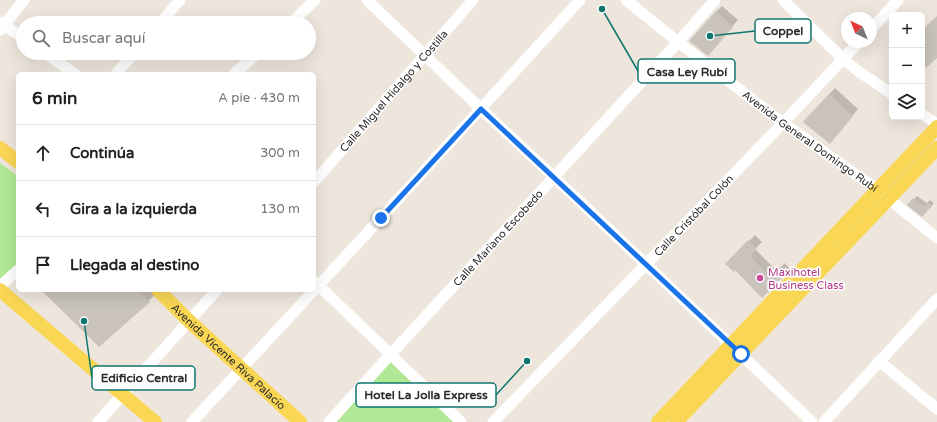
<!DOCTYPE html>
<html lang="es">
<meta charset="utf-8">
<style>
body{margin:0;font-family:"Varela Round",sans-serif;background:#f2f2f2;color:#202124}
.controls{position:absolute;right:12px;top:12px;display:grid;overflow:hidden;border-radius:6px;box-shadow:0 4px 16px #0002}
.controls button{width:36px;height:36px;display:grid;place-items:center;padding:0;border:0;border-bottom:1px solid #e0e0e0;background:#fff;color:#202124;font:20px sans-serif}
.compass{position:absolute;left:841px;top:12px;width:36px;height:36px;border-radius:50%;background:#fff;box-shadow:0 4px 16px #0002;rotate:317deg}
.stop{position:absolute;width:12px;height:12px;margin:-9px;border:3px solid #1a73e8;border-radius:50%;background:#fff}
.stop.end{background:#1a73e8;border-color:#fff;box-shadow:0 1px 4px #0008}
.list{margin:0;padding:0;list-style:none}
h2{display:flex;justify-content:space-between;align-items:center;height:52px;margin:0;padding:0 16px;font-size:17px}
h2 small{font-size:13px;font-weight:400;color:#757577}
.list li{display:grid;grid-template-columns:26px 1fr auto;gap:12px;align-items:center;box-sizing:border-box;height:56px;padding:0 16px;border-top:1px solid #e0e0e0}
.list b{display:block;font-size:15px;white-space:nowrap}
.list em{font-size:13px;font-style:normal;color:#757577}
.icon{flex:none;width:22px;height:22px;fill:none;stroke:currentColor;stroke-width:2;stroke-linecap:round;stroke-linejoin:round}
.map{position:relative;flex:none;width:937px;height:422px;overflow:hidden}
.search{position:absolute;background:#fff;box-shadow:0 4px 16px #0002;left:16px;top:16px;width:300px;height:44px;display:flex;align-items:center;gap:10px;box-sizing:border-box;padding:0 14px;border-radius:22px;color:#757577;font-size:15px}
.panel{position:absolute;background:#fff;box-shadow:0 4px 16px #0002;left:16px;top:72px;width:300px;height:220px;border-radius:6px}
.map>svg:first-child{display:block}
</style>
<div class="map">
<svg width="937" height="422" viewBox="0 0 937 422">
<rect width="100%" height="100%" fill="#eee6dc"/>
<!-- green -->
<g fill="#b0e895">
<polygon points="0,163 18,176 18,266 0,283"/>
<polygon points="391,360 455,422 335,422"/>
</g>
<!-- shadow -->
<g fill="#0003">
<polygon points="722,6 738,20 708,55 716,12"/>
<polygon points="835,88 858,109 836,136 804,121"/>
<polygon points="917,196 927,203 930,200 934,203 925,213 909,205"/>
<polygon points="755,235 762,242 755,249 775,269 778,266 780,268 785,263 790,269 762,296 736,269 727,264"/>
<polygon points="43,290 156,290 158,292 99,346"/>
</g>
<!-- building -->
<g fill="#c9c3bc">
<polygon points="716,11 733,27 708,56 689,41"/>
<polygon points="937,16 937,58 926,68 922,64 922,30"/>
<polygon points="829,94 853,116 830,144 803,122"/>
<polygon points="913,198 924,206 927,202 932,206 922,217 907,205"/>
<polygon points="748,240 757,249 750,256 768,275 771,272 773,274 778,269 785,275 762,298 735,270 734,272 725,264"/>
<polygon points="41,290 111,290 113,293 116,290 138,290 150,302 99,347"/>
</g>
<g fill="none" stroke-linecap="round" stroke-linejoin="round">
<!-- minor -->
<g stroke="#fff" stroke-width="11">
<polyline points="367,0 481,109 554,177 812,422"/>
<path id="s1" d="M 626,0 L 678,42 L 783,123 L 878,190 L 937,238"/>
<polyline points="783,0 843,59 858,71 892,94"/>
<polyline points="0,22 23,38"/>
<polyline points="160,23 180,0"/>
<polyline points="291,23 315,0"/>
<polyline points="871,29 898,0"/>
<polyline points="0,30 24,0"/>
<polyline points="45,53 75,74"/>
<polyline points="116,74 134,53"/>
<polyline points="234,74 258,53"/>
<polyline points="922,114 937,124"/>
<path id="s2" d="M 314,182 L 473,0"/>
<polyline points="314,281 461,422"/>
<polyline points="0,286 18,270"/>
<polyline points="879,361 937,409"/>
<polyline points="98,422 217,290"/>
<polyline points="192,422 381,218 580,0"/>
<path id="s3" d="M 329,422 L 379,367 L 678,42 L 715,0"/>
<path id="s4" d="M 493,422 L 783,123 L 859,42"/>
<polyline points="824,422 937,299"/>
</g>
<!-- major -->
<g stroke="#fad655" stroke-width="14">
<polyline points="0,148 18,162"/>
<polyline points="0,290 155,422"/>
<path id="s5" d="M 158,290 L 189,321 L 300,422"/>
<polyline points="658,422 937,127"/>
<polyline points="676,422 937,148"/>
</g>
</g>
<g fill="none" stroke-linecap="round" stroke-linejoin="round">
<!-- route -->
<polyline stroke="#1a73e8" stroke-width="5" points="381,218 481,109 741,354"/>
</g>
<!-- markers -->
<circle fill="#d1479c" stroke="#fff" stroke-width="1.5" cx="760" cy="278" r="4"/>
<g text-anchor="middle" dominant-baseline="central" stroke-width="3.5" stroke-linejoin="round" paint-order="stroke">
<!-- street labels -->
<g font-size="11" fill="#2b2b2b" stroke="#fff">
<text stroke="none"><textPath href="#s2" startOffset="121">Calle Miguel Hidalgo y Costilla</textPath></text>
<text stroke="none"><textPath href="#s1" startOffset="232">Avenida General Domingo Rubí</textPath></text>
<text stroke="none"><textPath href="#s4" startOffset="288">Calle Cristóbal Colón</textPath></text>
<text stroke="none"><textPath href="#s3" startOffset="250">Calle Mariano Escobedo</textPath></text>
<text stroke="none"><textPath href="#s5" startOffset="97">Avenida Vicente Riva Palacio</textPath></text>
</g>
<!-- hotel labels -->
<g font-size="11" fill="#b23c85" stroke="#fff" text-anchor="start">
<text x="768" y="272">Maxihotel<tspan x="768" dy="13">Business Class</tspan></text>
</g>
</g>
<!-- callouts -->
<path fill="none" stroke="#0f766e" stroke-width="1.5" d="M710 36L755 31M602 9L638 71M84 321L92 378M527 361L496 395"/>
<g fill="#0f766e" stroke="#fff" stroke-width="1.5">
<circle cx="710" cy="36" r="4"/>
<circle cx="602" cy="9" r="4"/>
<circle cx="84" cy="321" r="4"/>
<circle cx="527" cy="361" r="4"/>
</g>
<g fill="#fff" stroke="#0f766e" stroke-width="1.5">
<rect x="755" y="19" width="56" height="24" rx="4"/>
<rect x="638" y="59" width="97" height="24" rx="4"/>
<rect x="92" y="366" width="103" height="24" rx="4"/>
<rect x="356" y="383" width="140" height="24" rx="4"/>
</g>
<g font-size="12" text-anchor="middle" font-weight="bold" fill="#2b2b2b">
<text x="783" y="35">Coppel</text>
<text x="687" y="76">Casa Ley Rubí</text>
<text x="144" y="382">Edificio Central</text>
<text x="426" y="399">Hotel La Jolla Express</text>
</g>
</svg>
<div class="controls">
<button>+</button>
<button>−</button>
<button><svg class="icon" aria-label="layers" viewBox="0 0 24 24"><path d="M12 4l9 5-9 5-9-5zM3 14l9 5 9-5"/></svg></button>
</div>
<svg class="compass" viewBox="-18 -18 36 36"><path d="M0-13l5 13h-10z" fill="#e53935"/><path d="M0 13l5-13h-10z" fill="#757577"/></svg>
<div class="stop" style="left:741px;top:354px"></div>
<div class="stop end" style="left:381px;top:218px"></div>
<div class="search"><svg class="icon" aria-label="search" viewBox="0 0 24 24"><circle cx="10" cy="10" r="6"/><path d="M15 15l6 6"/></svg>Buscar aquí</div>
<section class="panel">
<h2>6 min<small>A pie · 430 m</small></h2>
<ul class="list">
<li><svg class="icon" aria-label="ahead" viewBox="0 0 24 24"><path d="M12 20V5M6 11l6-6 6 6"/></svg><div><b>Continúa</b></div><em>300 m</em></li>
<li><svg class="icon" aria-label="left" viewBox="0 0 24 24"><path d="M17 20v-9H6M10 6l-5 5 5 5"/></svg><div><b>Gira a la izquierda</b></div><em>130 m</em></li>
<li><svg class="icon" aria-label="arrive" viewBox="0 0 24 24"><path d="M6 21V4h12l-3 4 3 4H6"/></svg><div><b>Llegada al destino</b></div></li>
</ul>
</section>
</div>
